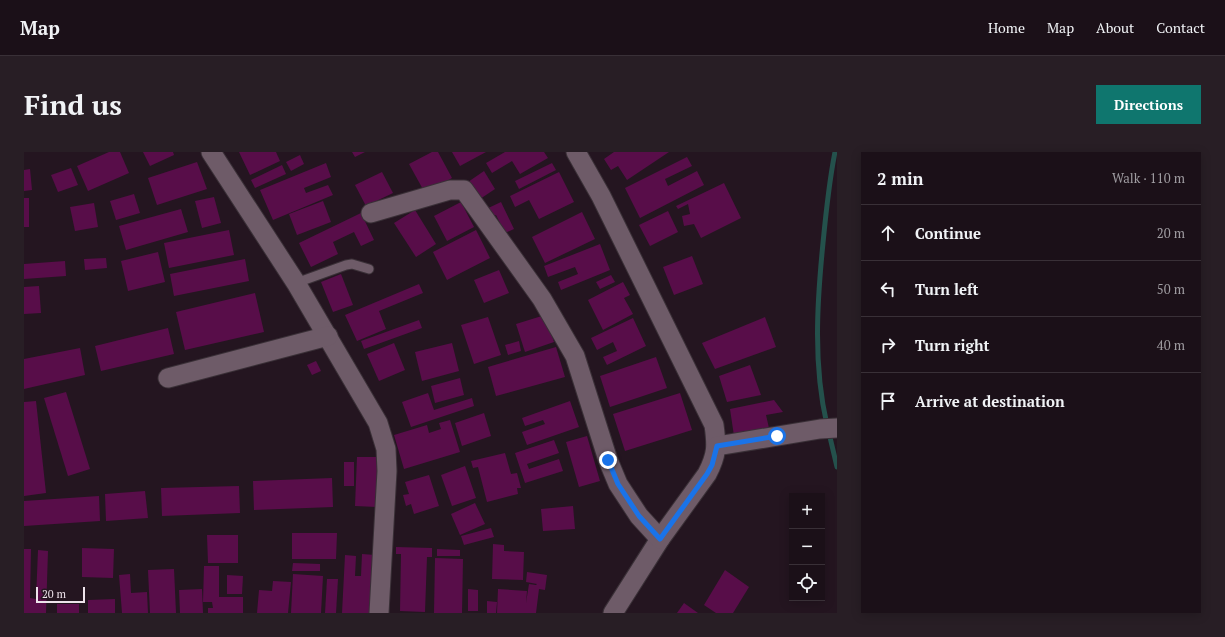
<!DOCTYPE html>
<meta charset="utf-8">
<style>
body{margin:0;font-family:"PT Serif",serif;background:#281e25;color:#f1f3f6}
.controls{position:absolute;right:12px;bottom:12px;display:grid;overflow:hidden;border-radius:0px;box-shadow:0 2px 10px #0003}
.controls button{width:36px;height:36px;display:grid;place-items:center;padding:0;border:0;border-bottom:1px solid #393037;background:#1b1018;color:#f1f3f6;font:20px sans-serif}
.scale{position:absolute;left:12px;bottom:10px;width:49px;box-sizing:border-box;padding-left:4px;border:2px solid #eee3eb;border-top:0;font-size:11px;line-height:14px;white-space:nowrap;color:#eee3eb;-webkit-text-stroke:3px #241520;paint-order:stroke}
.stop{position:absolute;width:12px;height:12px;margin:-9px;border:3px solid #1a73e8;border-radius:50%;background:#fff}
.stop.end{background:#1a73e8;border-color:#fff;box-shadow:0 1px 4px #0008}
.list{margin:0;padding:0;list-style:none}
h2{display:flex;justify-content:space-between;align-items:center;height:52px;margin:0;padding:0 16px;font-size:17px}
h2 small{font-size:13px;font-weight:400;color:#a09da2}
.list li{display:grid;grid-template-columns:26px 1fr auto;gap:12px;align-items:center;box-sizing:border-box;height:56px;padding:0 16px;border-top:1px solid #393037}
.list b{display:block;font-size:15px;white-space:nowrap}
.list em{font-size:13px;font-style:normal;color:#a09da2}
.icon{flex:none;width:22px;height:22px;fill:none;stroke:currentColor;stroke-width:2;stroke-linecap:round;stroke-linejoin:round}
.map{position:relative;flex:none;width:813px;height:461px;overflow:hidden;border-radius:0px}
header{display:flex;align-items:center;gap:24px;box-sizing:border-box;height:56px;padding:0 20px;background:#1b1018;border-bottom:1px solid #393037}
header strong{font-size:19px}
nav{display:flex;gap:22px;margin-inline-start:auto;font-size:14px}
.intro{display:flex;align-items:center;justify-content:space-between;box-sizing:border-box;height:96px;padding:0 24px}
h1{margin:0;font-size:28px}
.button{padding:10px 18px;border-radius:0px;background:#0f766e;color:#fff;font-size:14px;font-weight:700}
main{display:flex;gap:24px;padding:0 24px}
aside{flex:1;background:#1b1018;border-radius:0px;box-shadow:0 2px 10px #0003}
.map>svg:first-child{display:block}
</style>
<header>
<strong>Map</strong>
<nav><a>Home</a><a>Map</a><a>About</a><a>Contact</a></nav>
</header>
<div class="intro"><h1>Find us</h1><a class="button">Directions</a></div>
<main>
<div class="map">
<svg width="813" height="461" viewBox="0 0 813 461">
<rect width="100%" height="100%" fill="#241520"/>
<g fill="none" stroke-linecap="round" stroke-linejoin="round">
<!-- stream -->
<g stroke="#24514c" stroke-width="5">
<path d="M 803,273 C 789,213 793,151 799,91 C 802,60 805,30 811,0"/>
<polyline points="805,281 813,315"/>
</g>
</g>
<!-- building -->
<g fill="#580d49">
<polygon points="85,0 96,0 105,21 64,39 53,14"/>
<polygon points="119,0 149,0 150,3 126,14"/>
<polygon points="215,0 252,0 256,9 226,23"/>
<polygon points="328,0 341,0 331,5"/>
<polygon points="408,0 414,0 428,26 401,41 385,12"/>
<polygon points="428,0 462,0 436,14"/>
<polygon points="481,0 520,0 524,6 496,22 488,9 468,21 462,11"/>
<polygon points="590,0 645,0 603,28 594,14 587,18 580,7"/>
<polygon points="276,3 280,12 267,19 262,10"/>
<polygon points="663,5 668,14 641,27 644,34 673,19 680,33 616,66 601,36"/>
<polygon points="173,10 183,37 133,53 124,26"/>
<polygon points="302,11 307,25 280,36 282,41 304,33 309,43 249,68 236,38"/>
<polygon points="528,11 532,18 495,37 491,29"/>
<polygon points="258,13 262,22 231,36 227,28"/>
<polygon points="47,16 54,33 34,40 27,23"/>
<polygon points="6,17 8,38 0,39 0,18"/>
<polygon points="460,19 471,37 456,47 444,30"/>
<polygon points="358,20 369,41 342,54 331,33"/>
<polygon points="535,20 550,50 515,67 505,48 491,55 486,44"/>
<polygon points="700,31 717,66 677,86 670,72 660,74 658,64 666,62 664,52 654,57 652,54"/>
<polygon points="110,42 116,61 92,68 86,49"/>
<polygon points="190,45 197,71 178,76 171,49"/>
<rect x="0" y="46" width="5" height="29"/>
<polygon points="299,49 307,70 273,83 265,62"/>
<polygon points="437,50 450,75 423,89 410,64"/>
<polygon points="477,50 490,77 481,81 472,63 462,68 458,59"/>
<polygon points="70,51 74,75 51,79 46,55"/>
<polygon points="157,57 164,80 102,98 95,74"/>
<polygon points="391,58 412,92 392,105 370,71"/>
<polygon points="644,59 654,80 626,94 615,73"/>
<polygon points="558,60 571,87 521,111 508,85"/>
<polygon points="337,61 350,88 337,94 330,80 309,90 314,102 287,115 275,91"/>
<polygon points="205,78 210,103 145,116 140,91"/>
<polygon points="452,78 466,106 423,128 409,100"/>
<polygon points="576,92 586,118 537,138 534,130 554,122 551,115 524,125 520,114"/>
<polygon points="134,100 141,130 104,139 97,109"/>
<polygon points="668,104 679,132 650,143 639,115"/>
<polygon points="82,106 83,116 61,118 60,107"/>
<polygon points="221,107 225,129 150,144 146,122"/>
<polygon points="41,109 42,124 0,127 0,112"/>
<polygon points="475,118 485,141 460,151 450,128"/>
<polygon points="317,122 329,153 309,160 297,130"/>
<polygon points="587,123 591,130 576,137 572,130"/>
<polygon points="599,130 606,143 600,146 609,162 579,178 564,148"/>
<polygon points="395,132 399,141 355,159 362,177 333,189 321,163"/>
<polygon points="15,134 17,161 0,162 0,135"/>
<polygon points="231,141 240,180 161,198 152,160"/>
<polygon points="521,163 530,190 501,200 492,172"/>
<polygon points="464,165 477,203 450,212 437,173"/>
<polygon points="741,165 752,195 691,217 678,191"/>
<polygon points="609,166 622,194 583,213 579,205 593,199 589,190 573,198 567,186"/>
<polygon points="395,168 398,176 340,197 337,189"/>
<polygon points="144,176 150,202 77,219 71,194"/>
<polygon points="495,189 497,199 484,203 481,193"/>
<polygon points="370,191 381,218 355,229 343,202"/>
<polygon points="428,191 435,219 398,229 391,200"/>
<polygon points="532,195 541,225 472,244 464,215"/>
<polygon points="56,196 61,223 0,237 0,207"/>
<polygon points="632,205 643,236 586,255 576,224"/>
<polygon points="292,209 297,219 288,223 283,213"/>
<polygon points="726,213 737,243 703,250 695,224"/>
<polygon points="436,226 440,243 411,251 407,234"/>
<polygon points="42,240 66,317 44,324 20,246"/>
<polygon points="404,241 410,258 448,246 450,254 387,275 378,250"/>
<polygon points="656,241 668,278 601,299 589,262"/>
<polygon points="750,248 759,260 742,263 745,276 710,284 706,257"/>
<polygon points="12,249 22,341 0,344 0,250"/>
<polygon points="546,249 555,275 503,293 498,280 521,272 519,268 501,274 498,266"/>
<polygon points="460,261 467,284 438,294 431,271"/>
<polygon points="426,268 436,300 380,317 370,283 403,273 405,281 417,277 415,271"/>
<polygon points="563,284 576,329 555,335 542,290"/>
<polygon points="530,288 535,301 503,312 505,317 535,307 539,319 501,331 491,301"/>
<polygon points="481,301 487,322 493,321 497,336 493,336 494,342 463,350 454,315 449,316 447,309"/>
<polygon points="333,305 355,305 353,355 331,354"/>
<rect x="320" y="310" width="10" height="24"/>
<polygon points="441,314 452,346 428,354 417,323"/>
<polygon points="405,323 415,354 390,362 387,352 382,354 379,343 385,342 381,330"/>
<polygon points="308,326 309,355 230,358 229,329"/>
<polygon points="215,334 216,361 138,364 137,336"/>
<polygon points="121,339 124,366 82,369 81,342"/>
<polygon points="75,344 76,369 0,374 0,349"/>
<polygon points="451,351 461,372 436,383 427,362"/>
<polygon points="549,354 551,377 519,379 517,357"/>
<polygon points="467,376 470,385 440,393 437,384"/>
<polygon points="268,381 313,381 312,407 268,407"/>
<polygon points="183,383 214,383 214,411 184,411"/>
<polygon points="469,392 480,393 480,399 500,400 499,428 468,427"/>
<polygon points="372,395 408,396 408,405 403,405 401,460 376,459 377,402 372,402"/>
<polygon points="58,396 90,397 89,426 58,425"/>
<polygon points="0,397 7,397 6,446 12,447 14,398 24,399 22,461 0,461"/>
<polygon points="413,397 436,398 436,404 413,404"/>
<polygon points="338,402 351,403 347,461 318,461 321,403 332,404 331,424 337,424"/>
<polygon points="411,406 439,407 438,461 410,461"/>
<polygon points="269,411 296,412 296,419 268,419"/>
<polygon points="180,414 195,414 195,445 219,445 219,461 184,461 184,456 189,456 188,450 179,450"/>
<polygon points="150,417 152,461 126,461 124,418"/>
<polygon points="701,418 725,435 709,461 692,461 680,453"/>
<polygon points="503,420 523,423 521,438 515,437 512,461 473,461 474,437 503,439 502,451 505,432 512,433 513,432 502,430"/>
<polygon points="106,422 107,441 123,440 124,461 98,461 95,423"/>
<polygon points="269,422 299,424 297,461 267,461"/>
<polygon points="203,423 219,424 218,442 203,442"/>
<polygon points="303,427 314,427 312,461 301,461"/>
<polygon points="249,429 267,430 264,461 233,461 235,438 248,439"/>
<polygon points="178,437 179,461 156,461 155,438"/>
<polygon points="444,437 454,438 454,459 444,459"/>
<polygon points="91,447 91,461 64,461 64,448"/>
<polygon points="463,449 473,450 472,461 463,461"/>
<polygon points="660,451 674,461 653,461"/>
<rect x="33" y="452" width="22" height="9"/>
</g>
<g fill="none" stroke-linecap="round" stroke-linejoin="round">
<defs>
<polyline id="lane" points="272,131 322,113 328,112 345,117"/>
<g id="street">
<polyline points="187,0 272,131 354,271 362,297 363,319 355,461"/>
<path d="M 552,0 L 577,44 L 690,273 C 693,294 693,303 683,322 L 636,387 L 589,461"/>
<polyline points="347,61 426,38 440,38 518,147 551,204 584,308 594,332 615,364 636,387"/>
<polyline points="144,226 304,184"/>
<polyline points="693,294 796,277 813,276"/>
</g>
</defs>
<!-- lane casing -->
<use href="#lane" stroke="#3a3037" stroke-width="11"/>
<!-- street casing -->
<use href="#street" stroke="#3a3037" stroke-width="21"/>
<!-- lane -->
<use href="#lane" stroke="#6e5b68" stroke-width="9"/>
<!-- street -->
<use href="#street" stroke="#6e5b68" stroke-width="19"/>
</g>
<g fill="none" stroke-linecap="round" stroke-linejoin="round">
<!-- route -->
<polyline stroke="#1a73e8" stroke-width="5" points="584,308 594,332 615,364 636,387 683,322 688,313 693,294 753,284"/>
</g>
</svg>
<div class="controls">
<button>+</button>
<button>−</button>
<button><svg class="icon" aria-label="locate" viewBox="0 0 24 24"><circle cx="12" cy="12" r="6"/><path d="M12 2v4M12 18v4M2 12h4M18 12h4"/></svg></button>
</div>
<div class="scale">20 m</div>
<div class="stop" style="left:753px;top:284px"></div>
<div class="stop end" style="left:584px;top:308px"></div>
</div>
<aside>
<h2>2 min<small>Walk · 110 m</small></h2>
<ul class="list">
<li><svg class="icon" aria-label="ahead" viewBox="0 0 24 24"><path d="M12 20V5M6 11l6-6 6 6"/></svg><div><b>Continue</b></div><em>20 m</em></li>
<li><svg class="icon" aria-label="left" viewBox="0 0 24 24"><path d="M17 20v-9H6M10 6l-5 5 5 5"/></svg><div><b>Turn left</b></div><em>50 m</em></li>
<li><svg class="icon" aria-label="right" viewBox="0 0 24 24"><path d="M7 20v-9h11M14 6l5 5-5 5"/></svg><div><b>Turn right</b></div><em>40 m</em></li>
<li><svg class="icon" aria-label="arrive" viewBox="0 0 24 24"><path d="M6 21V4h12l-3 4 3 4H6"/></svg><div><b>Arrive at destination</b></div></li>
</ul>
</aside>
</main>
